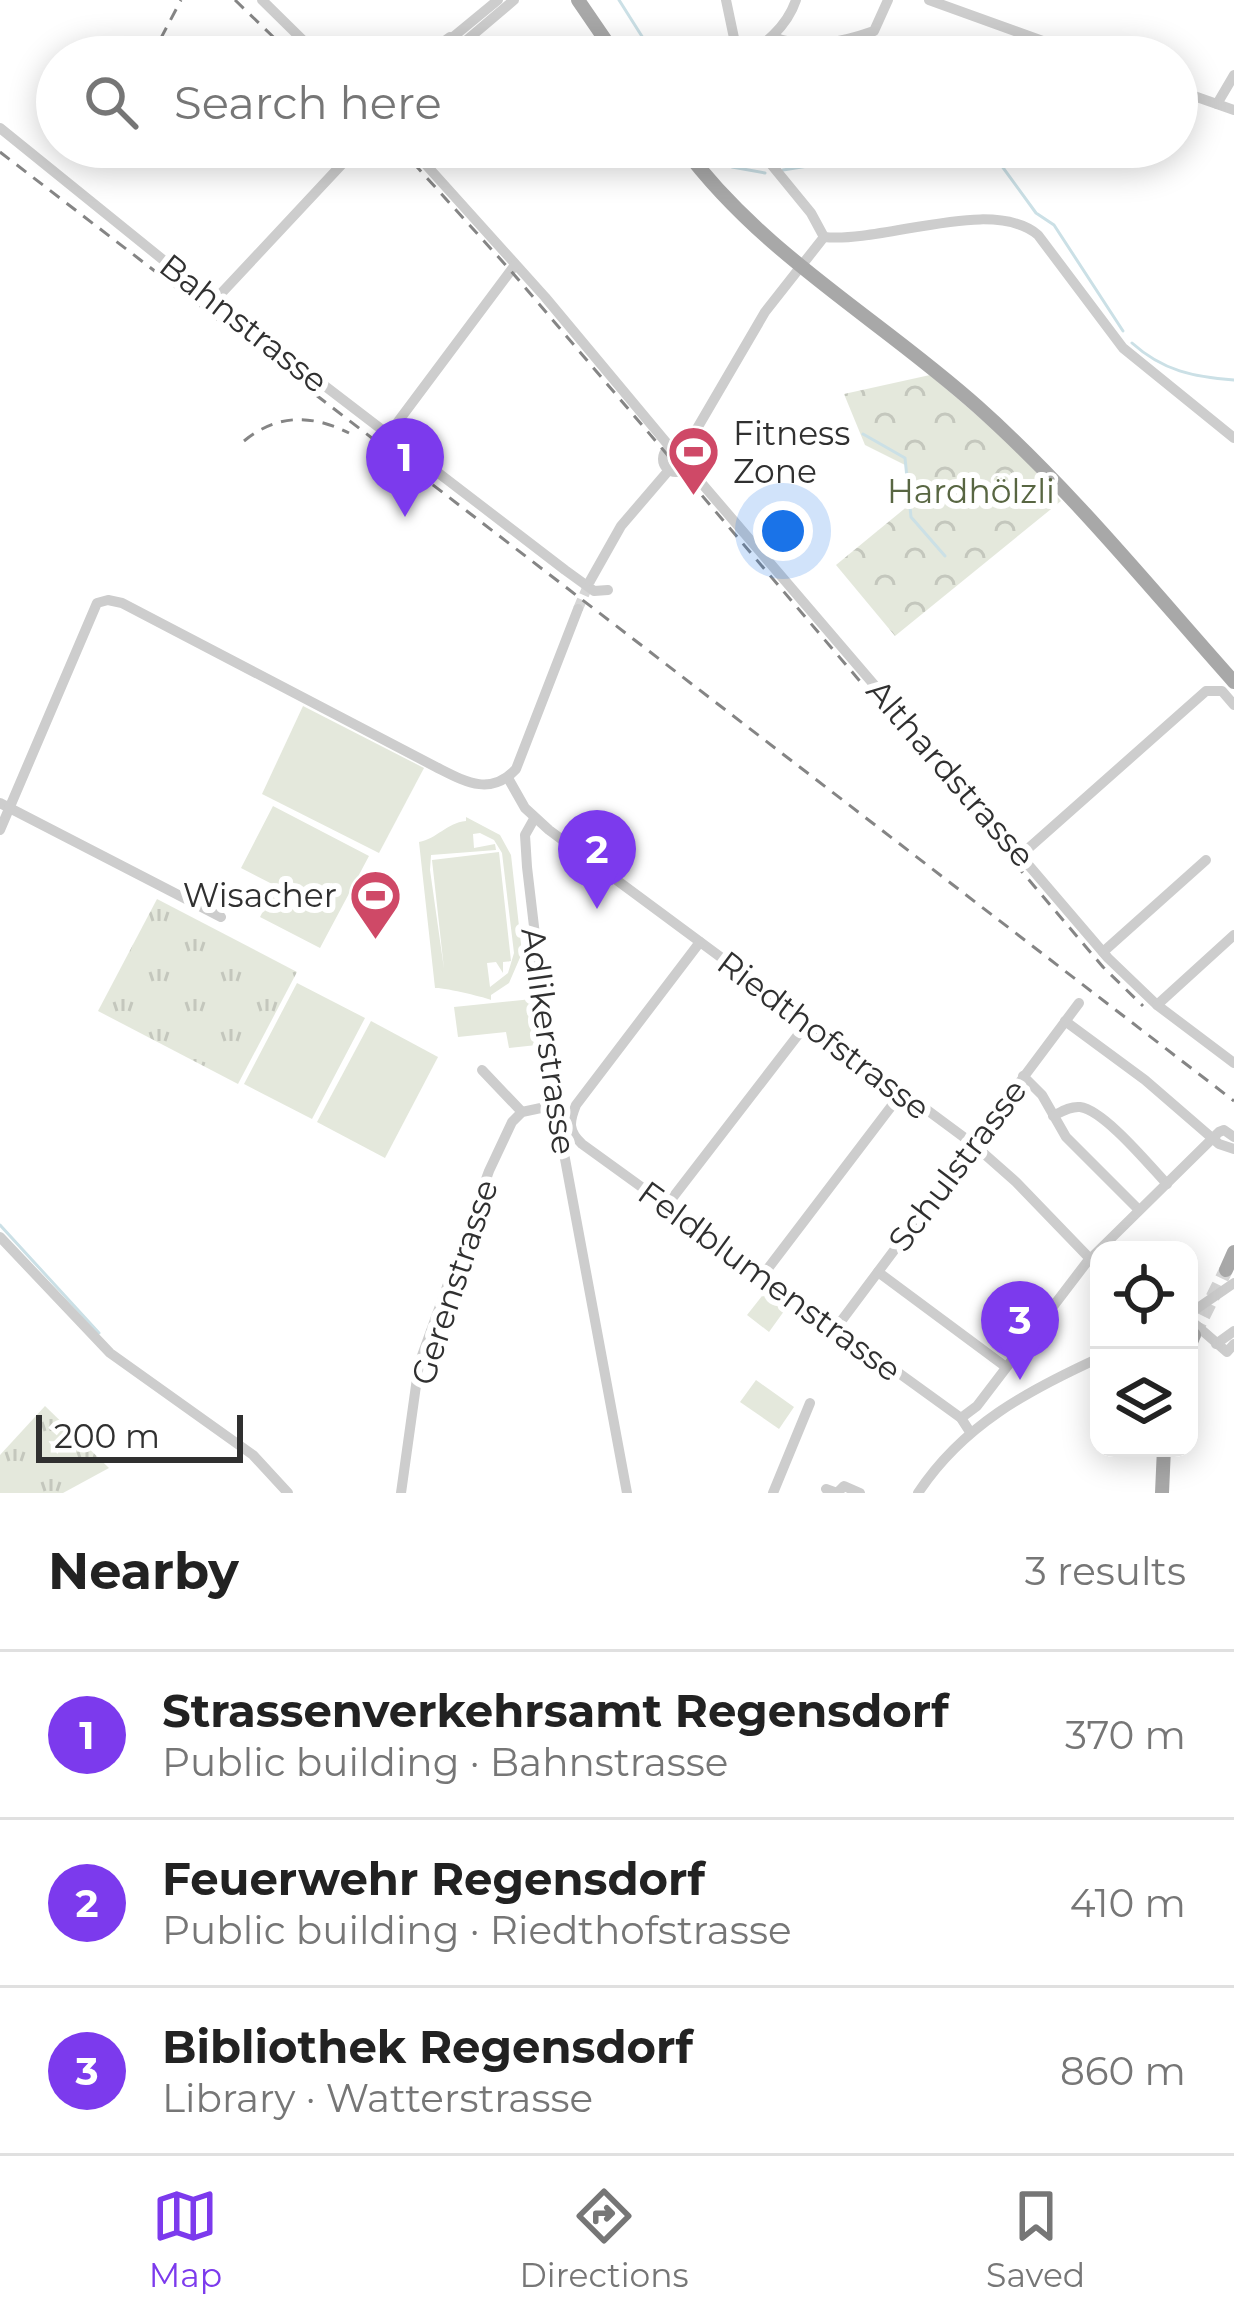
<!DOCTYPE html>
<meta charset="utf-8">
<style>
body{margin:0;font-family:Montserrat,sans-serif;background:#f2f2f2;color:#222}
.controls{position:absolute;right:36px;bottom:36px;display:grid;overflow:hidden;border-radius:24px;box-shadow:0 6px 30px #0003}
.controls button{width:108px;height:108px;display:grid;place-items:center;padding:0;border:0;border-bottom:3px solid #e0e0e0;background:#fff;color:#222;font:60px sans-serif}
.scale{position:absolute;left:36px;bottom:30px;width:207px;box-sizing:border-box;padding-left:12px;border:6px solid #303030;border-top:0;font-size:33px;line-height:42px;white-space:nowrap;color:#303030;-webkit-text-stroke:9px #fff;paint-order:stroke}
.you{position:absolute;left:783px;top:531px;width:42px;height:42px;margin:-30px;border:9px solid #fff;border-radius:50%;background:#1a73e8;box-shadow:0 0 0 18px #1a73e833}
.badge{display:grid;place-items:center;width:78px;height:78px;border-radius:50%;background:#7c3aed;color:#fff;font-size:39px;font-weight:700}
.pin{position:absolute;translate:-50% -99px;filter:drop-shadow(0 3px 6px #0008)}
.pin::after{content:'';position:absolute;top:63px;width:42px;height:36px;background:inherit;clip-path:polygon(0 0,100% 0,50% 100%)}
.list{margin:0;padding:0;list-style:none}
h2{display:flex;justify-content:space-between;align-items:center;height:156px;margin:0;padding:0 48px;font-size:51px}
h2 small{font-size:39px;font-weight:400;color:#767676}
.list li{display:grid;grid-template-columns:78px 1fr auto;gap:36px;align-items:center;box-sizing:border-box;height:168px;padding:0 48px;border-top:3px solid #e0e0e0}
.list b{display:block;font-size:45px;white-space:nowrap}
.list p{margin:0;font-size:39px;white-space:nowrap;color:#767676}
.list em{font-size:39px;font-style:normal;color:#767676}
.icon{flex:none;width:66px;height:66px;fill:none;stroke:currentColor;stroke-width:2;stroke-linecap:round;stroke-linejoin:round}
.map{position:relative;flex:none;width:1234px;height:1493px;overflow:hidden}
.search{position:absolute;background:#fff;box-shadow:0 6px 30px #0003;left:36px;right:36px;top:36px;height:132px;display:flex;align-items:center;gap:30px;box-sizing:border-box;padding:0 42px;border-radius:66px;color:#767676;font-size:45px}
.sheet{height:660px;background:#fff}
nav{display:flex;justify-content:space-around;align-items:center;box-sizing:border-box;height:168px;border-top:3px solid #e0e0e0;background:#fff;font-size:33px;color:#767676}
nav a{display:grid;justify-items:center;gap:6px}
nav .on{color:#7c3aed}
.map>svg:first-child{display:block}
</style>
<div class="map">
<svg width="1234" height="1493" viewBox="0 0 1234 1493">
<defs>
<pattern id="grass-tufts" width="24" height="20" patternUnits="userSpaceOnUse" patternTransform="scale(3)"><rect width="24" height="20" fill="#e4e8dc"/><path d="M3 7l-1-3M5 7V3M7 7l1-3M15 17l-1-3M17 17v-4M19 17l1-3" fill="none" stroke="#c4c7bd"/></pattern>
<pattern id="forest-crowns" width="20" height="18" patternUnits="userSpaceOnUse" patternTransform="scale(3)"><rect width="20" height="18" fill="#e4e8dc"/><path d="M2 6a3 3 0 1 1 6 0M12 15a3 3 0 1 1 6 0" fill="none" stroke="#c4c7bd"/></pattern>
</defs>
<rect width="100%" height="100%" fill="#fff"/>
<!-- grass -->
<g fill="url(#grass-tufts)">
<polygon points="157,899 297,972 238,1084 98,1011"/>
<polygon points="45,1406 109,1468 63,1493 0,1493 0,1455"/>
</g>
<!-- forest -->
<polygon fill="url(#forest-crowns)" points="930,375 1015,448 1061,501 895,636 836,565 909,505 905,465 865,445 844,394"/>
<!-- pitch -->
<g fill="#e4e8dc" fill-rule="evenodd">
<polygon points="303,706 424,768 379,853 262,794"/>
<polygon points="273,806 369,856 320,948 260,917 276,886 241,868"/>
<path d="M 466,817 L 500,835 L 511,855 L 522,953 L 509,983 L 491,995 L 491,1000 C 488,998 443,987 435,988 L 419,842 C 437,839 446,823 466,821 ZM 480,833 L 494,840 L 502,853 L 514,953 L 508,973 L 490,987 L 487,963 L 496,962 L 503,973 L 503,962 L 511,961 L 499,852 L 432,860 L 444,969 L 430,870 L 431,855 L 496,850 L 495,844 L 474,848 L 473,834 Z"/>
<polygon points="297,983 365,1018 312,1119 244,1084"/>
<polygon points="532,999 537,1045 509,1048 506,1032 458,1037 454,1007"/>
<polygon points="371,1021 438,1057 385,1158 317,1122"/>
<polygon points="766,1291 787,1307 769,1332 747,1315"/>
<polygon points="756,1380 794,1407 779,1429 740,1402"/>
</g>
<g fill="none" stroke-linecap="round" stroke-linejoin="round">
<!-- stream -->
<g stroke="#cbe0e6" stroke-width="3">
<polyline points="619,0 655,57"/>
<polyline points="713,147 732,167 765,173"/>
<polyline points="988,147 1036,213 1054,225 1123,331"/>
<polyline points="783,170 845,160 870,150 932,147"/>
<path d="M 1132,343 C 1163,371 1194,377 1234,380"/>
<polyline points="863,434 905,458 911,517 945,556"/>
<polyline points="0,1225 99,1333"/>
</g>
<!-- minor-tunnel -->
<polyline stroke="#d6d6d6" stroke-width="10" stroke-dasharray="10 5" stroke-linecap="butt" points="578,609 590,581"/>
<!-- major-tunnel -->
<polyline stroke="#d6d6d6" stroke-width="14" stroke-dasharray="14 7" stroke-linecap="butt" points="1194,1335 1226,1270"/>
<!-- minor -->
<g stroke="#cdcdcd" stroke-width="10">
<polyline points="262,0 320,57"/>
<polyline points="726,0 738,57"/>
<polyline points="929,0 1087,57"/>
<polyline points="453,37 498,0"/>
<path d="M 773,37 C 806,50 840,43 874,31 L 888,0"/>
<polyline points="461,45 514,0"/>
<path d="M 738,54 C 763,51 788,24 796,0"/>
<polyline points="442,57 439,45 450,37 461,45 457,57"/>
<polyline points="1177,90 1234,110"/>
<polyline points="1217,104 1234,75"/>
<polyline points="0,128 214,301 565,570 594,591 608,590"/>
<polyline points="410,147 545,297 670,447"/>
<polyline points="757,147 811,213 824,237"/>
<path d="M 824,237 C 885,243 992,196 1038,235 L 1123,348 L 1234,438"/>
<polyline points="214,301 358,147"/>
<polyline points="388,435 515,265"/>
<circle cx="676" cy="459" r="13"/>
<polyline points="685,449 765,312 824,237"/>
<polyline points="686,465 1108,958 1157,1005 1234,1063"/>
<polyline points="590,581 621,526 669,470"/>
<polyline points="508,778 525,808 549,830 973,1144 1016,1182 1099,1268"/>
<polyline points="0,803 221,917"/>
<polyline points="534,819 525,835 527,867 555,1105 627,1493"/>
<path d="M 0,830 L 97,603 L 108,600 L 122,603 L 436,767 C 464,781 490,797 516,769 L 578,609"/>
<polyline points="1022,854 1206,691 1222,691 1234,705"/>
<path d="M 700,942 L 576,1105 C 569,1122 568,1131 582,1144 L 961,1418 L 970,1432"/>
<polyline points="1103,952 1206,860"/>
<polyline points="1157,1005 1234,935"/>
<polyline points="1065,1021 1145,1080 1219,1144 1234,1149"/>
<polyline points="482,1070 522,1112"/>
<polyline points="1023,1076 1042,1095 1066,1137 1139,1210"/>
<path d="M 1053,1116 C 1061,1112 1070,1106 1080,1107 C 1104,1110 1150,1166 1167,1184"/>
<polyline points="667,1205 808,1022"/>
<polyline points="0,1237 110,1353 253,1455 288,1493"/>
<polyline points="878,1272 1006,1367"/>
<polyline points="763,1275 903,1091"/>
<polyline points="1189,1314 1234,1283"/>
<polyline points="1189,1319 1227,1352 1234,1344"/>
<polyline points="836,1328 1079,1003"/>
<polyline points="1216,1344 1234,1331"/>
<polyline points="961,1418 977,1406 1087,1262 1219,1132 1224,1130 1234,1137"/>
<polyline points="826,1489 837,1493 844,1486 860,1493"/>
<polyline points="401,1493 419,1364 489,1171 512,1122 522,1112 555,1105"/>
<polyline points="773,1493 810,1403"/>
<path d="M 918,1493 C 963,1425 1027,1391 1099,1358"/>
</g>
<!-- major -->
<g stroke="#a8a8a8" stroke-width="14">
<polyline points="578,0 617,57"/>
<path d="M 683,147 C 763,255 880,319 978,407 C 1071,490 1151,589 1234,682"/>
<polyline points="1226,1270 1234,1252"/>
<polyline points="1189,1347 1194,1335"/>
<polyline points="1162,1493 1164,1448"/>
</g>
<!-- rail -->
<g stroke="#858585" stroke-width="3" stroke-dasharray="12 9" stroke-linecap="butt">
<polyline points="235,0 294,57"/>
<polyline points="151,57 181,0"/>
<polyline points="399,147 511,271 1103,967 1143,1006"/>
<polyline points="0,152 1234,1101"/>
<path d="M 244,441 C 277,414 311,414 349,433"/>
</g>
</g>
<!-- icons -->
<defs>
<symbol id="stadium-pin" viewBox="-11 -11 22 30"><path d="M0 17L-7.5 6A9.5 9.5 0 1 1 7.5 6Z" fill="#cf4967" stroke="#fff"/><path d="M0-5a6.5 5 0 1 0 0 10a6.5 5 0 1 0 0-10ZM-3.5-1.8h7v3.6h-7Z" fill="#fff"/></symbol>
</defs>
<g fill-rule="evenodd">
<use href="#stadium-pin" x="664" y="422" width="59" height="81"/>
<use href="#stadium-pin" x="346" y="866" width="59" height="81"/>
</g>
<g text-anchor="middle" dominant-baseline="central" stroke-width="12" stroke-linejoin="round" paint-order="stroke">
<!-- street labels -->
<g font-size="33" fill="#303030" stroke="#fff">
<text transform="translate(244 323) rotate(38)">Bahnstrasse</text>
<text transform="translate(951 773) rotate(49)">Althardstrasse</text>
<text transform="translate(824 1035) rotate(37)">Riedthofstrasse</text>
<text transform="translate(549 1041) rotate(82)">Adlikerstrasse</text>
<text transform="translate(957 1165) rotate(-53)">Schulstrasse</text>
<text transform="translate(770 1281) rotate(36)">Feldblumenstrasse</text>
<text transform="translate(454 1282) rotate(-72)">Gerenstrasse</text>
</g>
<!-- poi labels -->
<g font-size="33" fill="#303030" stroke="#fff" text-anchor="start">
<text x="733" y="433">Fitness<tspan x="733" dy="38">Zone</tspan></text>
<text x="337" y="895" text-anchor="end">Wisacher</text>
</g>
<!-- park labels -->
<g font-size="33" fill="#586642" stroke="#fff">
<text x="971" y="491">Hardhölzli</text>
</g>
</g>
</svg>
<div class="controls">
<button><svg class="icon" aria-label="locate" viewBox="0 0 24 24"><circle cx="12" cy="12" r="6"/><path d="M12 2v4M12 18v4M2 12h4M18 12h4"/></svg></button>
<button><svg class="icon" aria-label="layers" viewBox="0 0 24 24"><path d="M12 4l9 5-9 5-9-5zM3 14l9 5 9-5"/></svg></button>
</div>
<div class="scale">200 m</div>
<div class="you"></div>
<div class="pin badge" style="left:405px;top:517px">1</div>
<div class="pin badge" style="left:597px;top:909px">2</div>
<div class="pin badge" style="left:1020px;top:1380px">3</div>
<div class="search"><svg class="icon" aria-label="search" viewBox="0 0 24 24"><circle cx="10" cy="10" r="6"/><path d="M15 15l6 6"/></svg>Search here</div>
</div>
<section class="sheet">
<h2>Nearby<small>3 results</small></h2>
<ul class="list">
<li><span class="badge">1</span><div><b>Strassenverkehrsamt Regensdorf</b><p>Public building · Bahnstrasse</p></div><em>370 m</em></li>
<li><span class="badge">2</span><div><b>Feuerwehr Regensdorf</b><p>Public building · Riedthofstrasse</p></div><em>410 m</em></li>
<li><span class="badge">3</span><div><b>Bibliothek Regensdorf</b><p>Library · Watterstrasse</p></div><em>860 m</em></li>
</ul>
</section>
<nav>
<a class="on"><svg class="icon" aria-label="map" viewBox="0 0 24 24"><path d="M3 6l6-2 6 2 6-2v14l-6 2-6-2-6 2zM9 4v14M15 6v14"/></svg>Map</a>
<a><svg class="icon" aria-label="directions" viewBox="0 0 24 24"><path d="M12 3l9 9-9 9-9-9zM9 14v-3h6M13 9l2 2-2 2"/></svg>Directions</a>
<a><svg class="icon" aria-label="saved" viewBox="0 0 24 24"><path d="M7 4h10v16l-5-4-5 4z"/></svg>Saved</a>
</nav>
